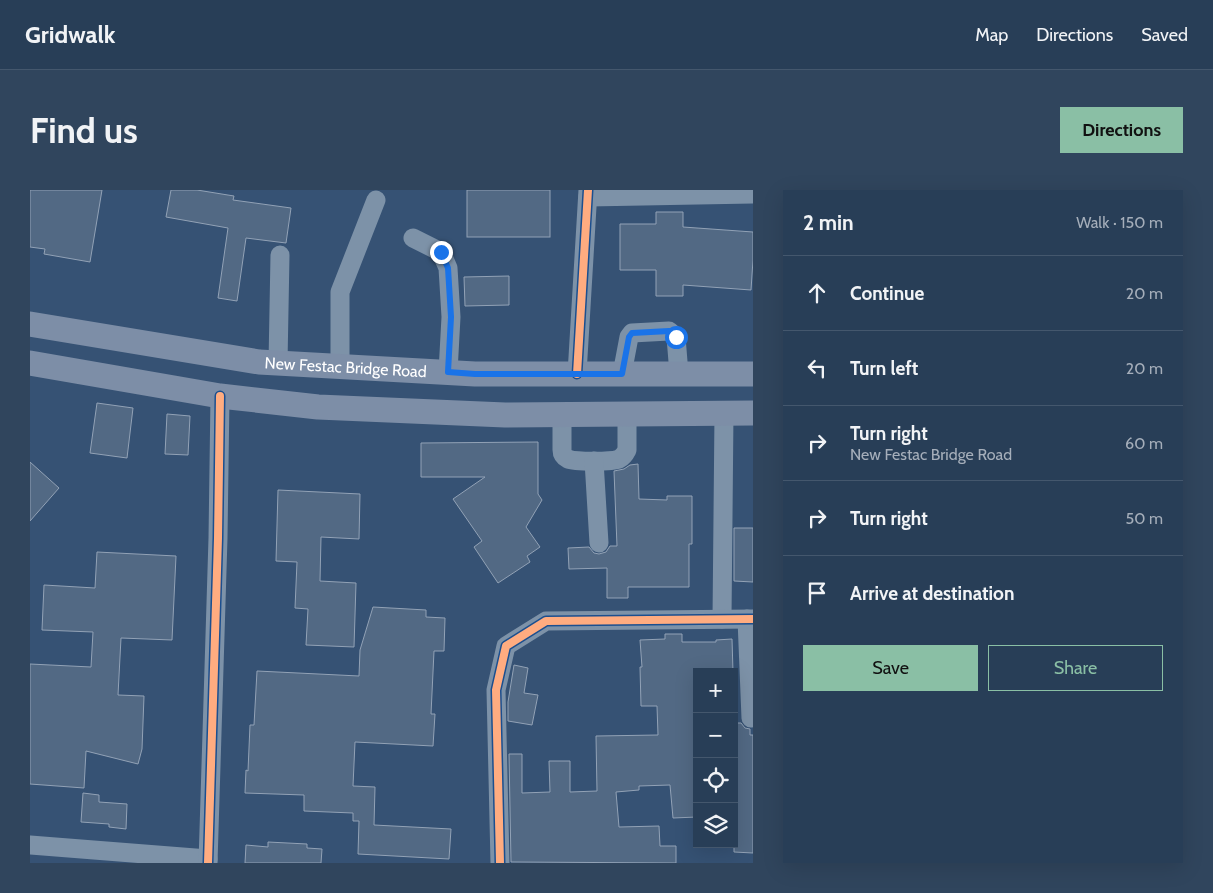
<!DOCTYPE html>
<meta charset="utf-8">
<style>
body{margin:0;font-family:Cabin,sans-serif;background:#30455d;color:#f1f3f6}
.controls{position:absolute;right:15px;bottom:15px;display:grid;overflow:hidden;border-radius:0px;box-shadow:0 5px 20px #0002}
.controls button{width:45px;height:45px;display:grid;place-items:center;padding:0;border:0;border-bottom:1px solid #44576d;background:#283e57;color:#f1f3f6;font:25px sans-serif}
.stop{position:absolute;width:15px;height:15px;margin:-11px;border:4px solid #1a73e8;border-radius:50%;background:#fff}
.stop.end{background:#1a73e8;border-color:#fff;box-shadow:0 1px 5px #0008}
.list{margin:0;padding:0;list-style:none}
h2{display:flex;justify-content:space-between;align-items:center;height:65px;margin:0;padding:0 20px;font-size:21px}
h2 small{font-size:16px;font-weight:400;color:#a5aeba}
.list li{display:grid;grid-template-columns:32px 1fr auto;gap:15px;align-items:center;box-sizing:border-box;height:75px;padding:0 20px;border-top:1px solid #44576d}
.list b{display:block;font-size:19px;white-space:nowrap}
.list p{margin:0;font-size:16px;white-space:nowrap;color:#a5aeba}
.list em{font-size:16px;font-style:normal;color:#a5aeba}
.actions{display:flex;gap:10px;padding:15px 20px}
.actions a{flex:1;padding:11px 0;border:1px solid #8abfa5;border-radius:0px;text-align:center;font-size:18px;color:#8abfa5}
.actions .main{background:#8abfa5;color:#111}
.icon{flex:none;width:28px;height:28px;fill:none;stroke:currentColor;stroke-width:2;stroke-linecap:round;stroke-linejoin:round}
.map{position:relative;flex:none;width:723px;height:673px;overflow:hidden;border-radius:0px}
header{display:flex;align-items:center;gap:30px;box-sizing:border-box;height:70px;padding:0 25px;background:#283e57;border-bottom:1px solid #44576d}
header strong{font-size:24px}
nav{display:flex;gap:28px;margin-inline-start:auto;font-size:18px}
.intro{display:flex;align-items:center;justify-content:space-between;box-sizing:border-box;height:120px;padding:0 30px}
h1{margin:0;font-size:35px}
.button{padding:12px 22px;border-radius:0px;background:#8abfa5;color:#111;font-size:18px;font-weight:700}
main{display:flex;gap:30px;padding:0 30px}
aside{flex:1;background:#283e57;border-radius:0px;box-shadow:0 5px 20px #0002}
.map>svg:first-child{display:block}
</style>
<header>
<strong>Gridwalk</strong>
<nav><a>Map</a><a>Directions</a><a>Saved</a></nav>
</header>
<div class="intro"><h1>Find us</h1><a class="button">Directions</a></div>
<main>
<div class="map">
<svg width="723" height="673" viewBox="0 0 723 673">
<rect width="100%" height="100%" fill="#365274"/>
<!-- building -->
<g fill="#526984" stroke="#92a2b6">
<polygon points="0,0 72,0 60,72 14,64 15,59 0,57"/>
<polygon points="141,0 167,0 204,6 203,10 261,18 256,53 216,48 207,111 188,108 198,38 136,27"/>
<rect x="437" y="0" width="83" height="47"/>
<polygon points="626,22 653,22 653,37 723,42 723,70 721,100 653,95 653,106 626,106 626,80 590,80 590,34 626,34"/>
<polygon points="479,86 479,115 435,116 434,87"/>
<polygon points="67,213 103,218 97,268 60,263"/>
<polygon points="137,224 160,226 158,265 135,264"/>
<polygon points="508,252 508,304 512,310 496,337 510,357 497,366 500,372 468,393 444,357 452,351 423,309 455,287 391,287 391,253"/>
<polygon points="0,272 29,298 0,331"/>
<polygon points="608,274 609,309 637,310 637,306 662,306 662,354 659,354 659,397 598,397 598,408 577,408 577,378 539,379 538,358 559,357 564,363 569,364 576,362 580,356 587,356 584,281 594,279 600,275"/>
<polygon points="248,300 330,304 329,349 291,347 290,391 326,393 324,457 276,455 278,419 265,418 267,372 246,371"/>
<polygon points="704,338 723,338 723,392 704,391"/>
<polygon points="67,362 146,366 142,450 91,448 88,505 114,506 112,559 108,574 56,561 54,598 0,594 0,474 61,477 63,442 12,440 14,395 65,398"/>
<polygon points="343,417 396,420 396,427 415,428 414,461 404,461 401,524 405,524 403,556 325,552 323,596 345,597 344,635 421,639 419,669 328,664 329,631 323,631 323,623 274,621 274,605 215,603 216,580 218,581 220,535 224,535 227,481 329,486 330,460"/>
<polygon points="635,444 652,444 652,452 686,452 686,450 702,449 703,482 667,482 667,627 643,628 640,595 609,596 609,600 586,602 589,637 629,636 630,656 646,656 646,673 481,672 479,564 492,564 492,603 520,602 519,571 540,571 540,602 567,601 566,546 628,545 627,516 611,516 610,477 612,477 610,450 635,449"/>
<polygon points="484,475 498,478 494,503 508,505 502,535 478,531 478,512"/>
<polygon points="704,533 711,533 715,538 720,539 720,545 723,545 723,663 704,662"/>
<polygon points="53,603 69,605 69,612 97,614 96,639 79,637 79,634 51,632"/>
<polygon points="238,652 277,654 277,658 292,659 291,673 215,673 216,655 238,657"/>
</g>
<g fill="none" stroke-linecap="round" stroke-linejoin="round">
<!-- minor -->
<g stroke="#7d92a8" stroke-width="19">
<polyline points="558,7 723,4"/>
<polyline points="383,48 411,62 418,78 421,127 418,182"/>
<polyline points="248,173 250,65"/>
<polyline points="310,177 310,102 346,10"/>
<polyline points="547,184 558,0"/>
<polyline points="592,184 599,147 602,143 639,141 646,147 649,184"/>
<path d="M 532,224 L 532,260 C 532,264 534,267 538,269 C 545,272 582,272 589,269 C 593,267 595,264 597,260 L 597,224"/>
<polyline points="564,271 569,353"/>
<polyline points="692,429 694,223"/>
<polyline points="717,429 721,528"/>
<polyline points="0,655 178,669"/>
<polyline points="178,673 188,348 190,206"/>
<polyline points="470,673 466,500 476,456 516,431 723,429"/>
</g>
<!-- major -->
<g stroke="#7d8ea7" stroke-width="25">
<path id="s1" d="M 0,134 L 229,172 L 445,184 L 723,184"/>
<polyline points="0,173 190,206 288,217 475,225 723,223"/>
</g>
<defs>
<g id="cycleway">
<polyline points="547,184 558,0"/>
<polyline points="178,673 188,348 190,206"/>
<polyline points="470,673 466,500 476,456 516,431 723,429"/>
</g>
</defs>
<!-- cycleway casing -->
<use href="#cycleway" stroke="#1b4f8f" stroke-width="11"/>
<!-- cycleway -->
<use href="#cycleway" stroke="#ffac80" stroke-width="8"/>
</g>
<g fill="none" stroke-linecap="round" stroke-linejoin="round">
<!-- route -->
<polyline stroke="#1a73e8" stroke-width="6" points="411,62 418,78 421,127 418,182 445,184 592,184 599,147 602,143 639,141 646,147"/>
</g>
<g text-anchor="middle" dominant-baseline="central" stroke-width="4" stroke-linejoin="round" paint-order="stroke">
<!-- street labels -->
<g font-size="16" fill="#fff" stroke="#1b4f8f">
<text stroke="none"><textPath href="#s1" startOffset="319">New Festac Bridge Road</textPath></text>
</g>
</g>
</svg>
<div class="controls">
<button>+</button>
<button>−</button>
<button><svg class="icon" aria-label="locate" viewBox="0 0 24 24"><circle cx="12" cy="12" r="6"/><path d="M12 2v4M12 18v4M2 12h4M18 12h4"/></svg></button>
<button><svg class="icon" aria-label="layers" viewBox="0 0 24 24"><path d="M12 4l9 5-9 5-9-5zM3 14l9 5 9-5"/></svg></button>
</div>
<div class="stop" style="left:646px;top:147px"></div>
<div class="stop end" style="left:411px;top:62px"></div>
</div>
<aside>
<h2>2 min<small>Walk · 150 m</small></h2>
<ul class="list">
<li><svg class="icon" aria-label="ahead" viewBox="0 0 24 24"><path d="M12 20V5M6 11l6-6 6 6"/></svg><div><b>Continue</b></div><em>20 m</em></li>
<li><svg class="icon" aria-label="left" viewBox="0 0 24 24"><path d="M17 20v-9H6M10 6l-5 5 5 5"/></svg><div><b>Turn left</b></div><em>20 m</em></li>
<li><svg class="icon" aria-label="right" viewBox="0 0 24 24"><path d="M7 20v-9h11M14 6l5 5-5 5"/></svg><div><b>Turn right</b><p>New Festac Bridge Road</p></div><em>60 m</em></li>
<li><svg class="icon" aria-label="right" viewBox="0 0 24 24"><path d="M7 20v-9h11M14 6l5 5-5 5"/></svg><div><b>Turn right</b></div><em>50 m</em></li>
<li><svg class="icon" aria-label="arrive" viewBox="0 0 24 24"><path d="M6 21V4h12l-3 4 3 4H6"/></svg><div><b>Arrive at destination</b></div></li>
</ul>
<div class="actions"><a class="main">Save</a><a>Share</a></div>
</aside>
</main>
